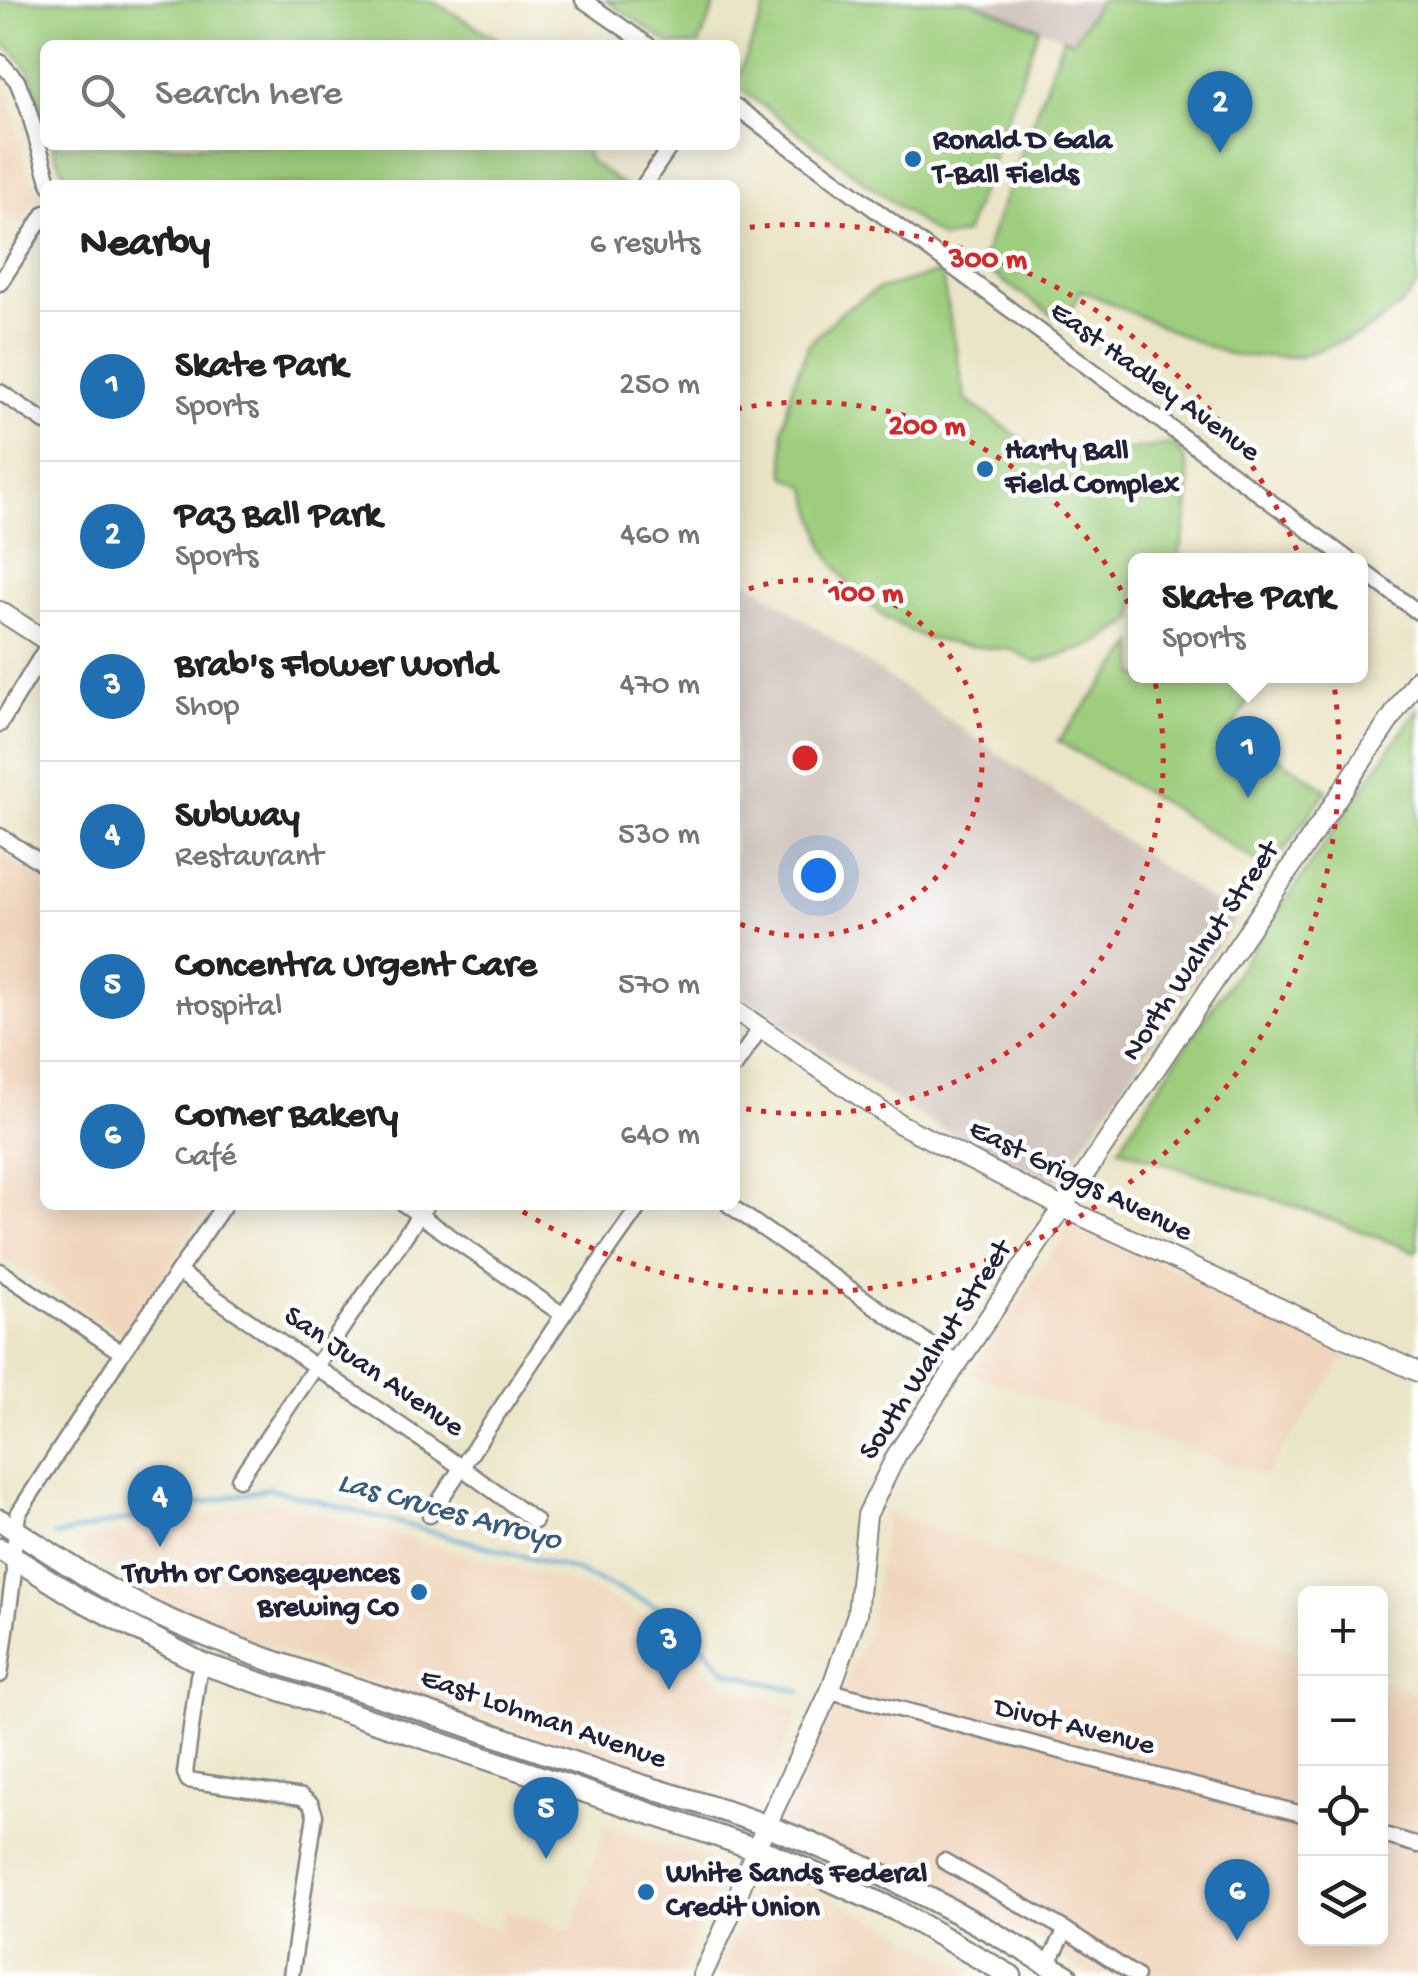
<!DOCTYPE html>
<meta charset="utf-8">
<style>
body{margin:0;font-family:"Gochi Hand",sans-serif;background:#f2f2f2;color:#222}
.controls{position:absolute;right:30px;bottom:30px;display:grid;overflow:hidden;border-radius:15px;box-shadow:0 5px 25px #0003}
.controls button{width:90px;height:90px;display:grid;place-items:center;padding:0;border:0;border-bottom:2px solid #e0e0e0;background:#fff;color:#222;font:50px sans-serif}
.you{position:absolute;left:818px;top:875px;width:35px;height:35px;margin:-25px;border:8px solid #fff;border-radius:50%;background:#1a73e8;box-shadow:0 0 0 15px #1a73e833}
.badge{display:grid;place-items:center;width:65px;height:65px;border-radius:50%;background:#1f6fb2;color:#fff;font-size:32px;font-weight:700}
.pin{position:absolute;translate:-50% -82px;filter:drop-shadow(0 2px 5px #0008)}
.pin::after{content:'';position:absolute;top:52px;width:35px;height:30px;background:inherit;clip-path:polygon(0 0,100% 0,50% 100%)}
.popup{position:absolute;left:1128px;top:553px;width:240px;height:130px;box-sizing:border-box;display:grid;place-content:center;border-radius:15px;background:#fff;filter:drop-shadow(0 2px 8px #0005);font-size:32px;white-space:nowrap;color:#767676}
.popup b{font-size:38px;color:#222}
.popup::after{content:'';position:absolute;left:50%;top:100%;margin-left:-20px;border:20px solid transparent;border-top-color:#fff}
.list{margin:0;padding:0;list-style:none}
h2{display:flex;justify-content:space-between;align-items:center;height:130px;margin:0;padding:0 40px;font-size:42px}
h2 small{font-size:32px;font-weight:400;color:#767676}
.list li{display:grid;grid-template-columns:65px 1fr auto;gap:30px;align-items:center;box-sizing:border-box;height:150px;padding:0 40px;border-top:2px solid #e0e0e0}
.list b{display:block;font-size:38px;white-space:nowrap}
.list p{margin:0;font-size:32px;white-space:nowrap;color:#767676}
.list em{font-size:32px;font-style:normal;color:#767676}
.icon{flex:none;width:55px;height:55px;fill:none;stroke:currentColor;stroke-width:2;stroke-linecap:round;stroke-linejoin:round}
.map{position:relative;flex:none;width:1418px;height:1976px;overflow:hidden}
.search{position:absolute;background:#fff;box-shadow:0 5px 25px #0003;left:40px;top:40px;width:700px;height:110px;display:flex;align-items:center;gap:25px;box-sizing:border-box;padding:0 35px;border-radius:15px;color:#767676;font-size:38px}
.panel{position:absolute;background:#fff;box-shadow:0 5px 25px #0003;left:40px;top:180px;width:700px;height:1030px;border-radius:15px}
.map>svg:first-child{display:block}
</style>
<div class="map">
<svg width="1418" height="1976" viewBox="0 0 1418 1976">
<rect width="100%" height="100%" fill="#fff"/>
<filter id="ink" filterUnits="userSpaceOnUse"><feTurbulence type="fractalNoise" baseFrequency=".01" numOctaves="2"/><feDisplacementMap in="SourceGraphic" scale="20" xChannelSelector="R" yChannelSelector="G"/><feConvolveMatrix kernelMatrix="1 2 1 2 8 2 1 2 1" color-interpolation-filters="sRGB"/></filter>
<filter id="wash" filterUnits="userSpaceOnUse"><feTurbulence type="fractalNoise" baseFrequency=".0048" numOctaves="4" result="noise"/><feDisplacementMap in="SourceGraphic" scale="40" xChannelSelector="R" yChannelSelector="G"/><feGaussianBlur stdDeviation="2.25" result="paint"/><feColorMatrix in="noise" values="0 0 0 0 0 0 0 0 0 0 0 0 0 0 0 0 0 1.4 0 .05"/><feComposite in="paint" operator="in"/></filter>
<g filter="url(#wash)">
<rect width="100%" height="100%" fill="#ebe5c7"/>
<!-- built -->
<g fill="#f0d5bc">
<polygon points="0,81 8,96 26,165 36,189 34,198 20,223 0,212"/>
<polygon points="0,852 45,882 45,1205 208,1205 123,1335 0,1255"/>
<polygon points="1074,1221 1347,1356 1265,1476 970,1374"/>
<polygon points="273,1502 588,1588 682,1637 721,1684 800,1711 757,1809 235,1635 149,1596 81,1553 83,1540"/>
<polygon points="887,1513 1305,1656 1306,1938 1380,1938 1381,1681 1418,1694 1418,1976 1090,1976 1038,1942 780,1822 868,1635"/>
<polygon points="606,1826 725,1866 679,1976 371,1976 380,1921 308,1904 312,1883 501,1930 503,1909 572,1931"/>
<polygon points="768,1868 904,1934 978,1976 717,1976"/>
</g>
<!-- industrial -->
<g fill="#cec1b9">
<polygon points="970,0 1099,0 1073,41"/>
<polygon points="735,572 1236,918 1069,1166 1061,1178 1055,1181 975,1147 911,1111 735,991"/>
</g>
<!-- green -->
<g fill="#9ece7d" stroke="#60785c" stroke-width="2.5">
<path d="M 0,0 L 430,0 L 508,45 L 45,45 L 45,128 C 38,95 32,60 0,42 Z"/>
<polygon points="606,0 717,0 699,45 671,45"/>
<polygon points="768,0 970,0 1039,28 965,234 942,239 735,85"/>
<polygon points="1100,0 1418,0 1418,286 1398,308 1361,334 1299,357 1234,356 1201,344 1081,290 1065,324 980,265 1063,38 1073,41"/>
<polygon points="52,145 584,145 588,160 623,185 69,185"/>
<path d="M 941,272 L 966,400 L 1053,461 L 1173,444 C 1176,448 1181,452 1183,456 C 1195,479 1187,538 1176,560 L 1136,560 L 1135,617 L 1130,623 L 1091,646 L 1036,663 L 1013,650 L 968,646 L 924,638 L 884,617 L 850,587 L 825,549 L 807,487 L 785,476 L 783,430 L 792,386 L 809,344 L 840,313 L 876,290 Z"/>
<polygon points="1135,644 1136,676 1264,676 1233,727 1327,790 1270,870 1170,807 1058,741"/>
<polygon points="1418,708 1418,1249 1416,1252 1300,1208 1119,1148 1174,1063"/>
</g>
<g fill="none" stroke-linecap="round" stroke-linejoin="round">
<!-- stream -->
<polyline stroke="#55a2ce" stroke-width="4" points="54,1536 269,1488 574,1570 678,1616 725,1671 801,1692"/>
</g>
</g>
<g filter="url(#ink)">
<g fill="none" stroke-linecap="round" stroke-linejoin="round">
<defs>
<g id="minor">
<polyline points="583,0 648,45"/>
<polyline points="0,62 17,81 27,105 50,185"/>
<polyline points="735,106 1349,560"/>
<polyline points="644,185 671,145"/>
<polyline points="0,283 45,213"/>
<polyline points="0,392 45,422"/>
<polyline points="1360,569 1418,612"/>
<polyline points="0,724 45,650"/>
<polyline points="0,836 45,865"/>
<polyline points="735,1066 761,1027"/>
<polyline points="405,1205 563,1315"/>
<polyline points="729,1205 957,1363"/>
<polyline points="0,1271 122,1353"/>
<polyline points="178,1272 461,1467 535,1521"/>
<polyline points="239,1479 426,1205"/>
<polyline points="430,1515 563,1315 640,1205"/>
<polyline points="203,1664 198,1676 185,1773 188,1780 302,1797 311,1804 315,1815 291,1976"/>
<polyline points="0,1675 14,1572 13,1557 18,1514 122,1353 224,1205"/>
<polyline points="830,1691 1306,1815"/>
<polyline points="1380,1834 1418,1845"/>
<polyline points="944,1861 1066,1930"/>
<polyline points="1048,1964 1066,1930 1136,1976"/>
</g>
<g id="tertiary">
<polyline points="0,611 45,640"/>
<polyline points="735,1010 900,1124 1064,1208 1418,1372"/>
<polyline points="702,1976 728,1920 756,1848 830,1691 857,1614 867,1515 897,1454 1418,678"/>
</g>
<g id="secondary">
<path d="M 0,1520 C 51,1554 113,1595 169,1620 C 236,1650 306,1673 375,1695 C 452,1720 528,1747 604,1773 C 659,1792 716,1806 770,1827 C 874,1866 972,1918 1067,1976"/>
<polyline points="0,1549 79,1599 203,1664 774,1855 895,1910 1011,1976"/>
</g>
</defs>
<!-- minor casing -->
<use href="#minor" stroke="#868481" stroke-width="19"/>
<!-- tertiary casing -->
<use href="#tertiary" stroke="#868481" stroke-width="22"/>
<!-- secondary casing -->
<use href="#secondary" stroke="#868481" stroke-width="25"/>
<!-- minor -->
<use href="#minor" stroke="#fff" stroke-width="14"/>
<!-- tertiary -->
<use href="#tertiary" stroke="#fff" stroke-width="18"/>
<!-- secondary -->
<use href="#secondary" stroke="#fff" stroke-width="20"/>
</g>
</g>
<!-- distance rings -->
<g fill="none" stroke="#d62828" stroke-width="5" stroke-dasharray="5 10">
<path d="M735 594A178 178 0 1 1 735 922"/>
<path d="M737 409A356 356 0 1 1 737 1107"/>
<path d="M735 229A534 534 0 1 1 514 1206"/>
</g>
<!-- markers -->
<g fill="#1f6fb2" stroke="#fff" stroke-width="4">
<circle cx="913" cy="159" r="10"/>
<circle cx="985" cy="469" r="10"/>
<circle cx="419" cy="1592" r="10"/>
<circle cx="646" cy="1892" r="10"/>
</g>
<g text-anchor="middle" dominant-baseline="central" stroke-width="9" stroke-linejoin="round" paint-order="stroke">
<!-- poi labels -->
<g font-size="30" font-weight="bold" fill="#22223b" stroke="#fff" text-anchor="start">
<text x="933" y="142">Ronald D Gala<tspan x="933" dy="34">T-Ball Fields</tspan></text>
<text x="1005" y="452">Harty Ball<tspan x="1005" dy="34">Field Complex</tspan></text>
<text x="399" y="1575" text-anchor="end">Truth or Consequences<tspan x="399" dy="34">Brewing Co</tspan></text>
<text x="666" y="1875">White Sands Federal<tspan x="666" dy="34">Credit Union</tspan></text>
</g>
<!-- street labels -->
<g font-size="30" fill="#22223b" stroke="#fff">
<text transform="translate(1154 383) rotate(36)">East Hadley Avenue</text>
<text transform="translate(1202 952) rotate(-56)">North Walnut Street</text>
<text transform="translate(1080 1182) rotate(26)">East Griggs Avenue</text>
<text transform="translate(937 1351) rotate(-57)">South Walnut Street</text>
<text transform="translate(373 1373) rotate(34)">San Juan Avenue</text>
<text transform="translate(543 1720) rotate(19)">East Lohman Avenue</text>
<text transform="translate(1074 1728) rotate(14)">Divot Avenue</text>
</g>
<!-- water labels -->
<g font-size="32" font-style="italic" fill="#395c7d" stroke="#fff">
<text transform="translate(449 1513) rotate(15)">Las Cruces Arroyo</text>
</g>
</g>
<circle cx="805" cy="758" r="15" fill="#d62828" stroke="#fff" stroke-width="5"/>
<g font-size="30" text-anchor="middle" font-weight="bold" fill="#d62828" stroke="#fff" stroke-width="9" stroke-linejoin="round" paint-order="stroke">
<text x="988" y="267">300 m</text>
<text x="927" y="434">200 m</text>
<text x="866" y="601">100 m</text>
</g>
</svg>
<div class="controls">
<button>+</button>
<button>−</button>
<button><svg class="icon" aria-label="locate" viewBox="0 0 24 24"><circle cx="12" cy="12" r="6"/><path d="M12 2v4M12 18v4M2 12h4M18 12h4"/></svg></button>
<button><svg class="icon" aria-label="layers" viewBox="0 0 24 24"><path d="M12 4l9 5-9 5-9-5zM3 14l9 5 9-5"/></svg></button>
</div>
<div class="you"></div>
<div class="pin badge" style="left:1248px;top:798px">1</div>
<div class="popup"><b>Skate Park</b>Sports</div>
<div class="pin badge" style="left:1220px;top:153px">2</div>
<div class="pin badge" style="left:669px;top:1690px">3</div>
<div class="pin badge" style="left:160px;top:1547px">4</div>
<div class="pin badge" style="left:546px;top:1859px">5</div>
<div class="pin badge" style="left:1237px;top:1941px">6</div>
<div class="search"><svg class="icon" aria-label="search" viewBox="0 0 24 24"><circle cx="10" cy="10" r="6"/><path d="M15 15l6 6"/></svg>Search here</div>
<section class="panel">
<h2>Nearby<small>6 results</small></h2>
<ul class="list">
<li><span class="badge">1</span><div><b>Skate Park</b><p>Sports</p></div><em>250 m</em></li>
<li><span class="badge">2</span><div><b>Paz Ball Park</b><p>Sports</p></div><em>460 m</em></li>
<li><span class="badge">3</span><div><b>Brab's Flower World</b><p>Shop</p></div><em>470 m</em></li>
<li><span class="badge">4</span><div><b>Subway</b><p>Restaurant</p></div><em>530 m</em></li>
<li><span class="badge">5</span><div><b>Concentra Urgent Care</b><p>Hospital</p></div><em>570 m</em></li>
<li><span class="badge">6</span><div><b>Corner Bakery</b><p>Café</p></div><em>640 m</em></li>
</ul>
</section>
</div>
